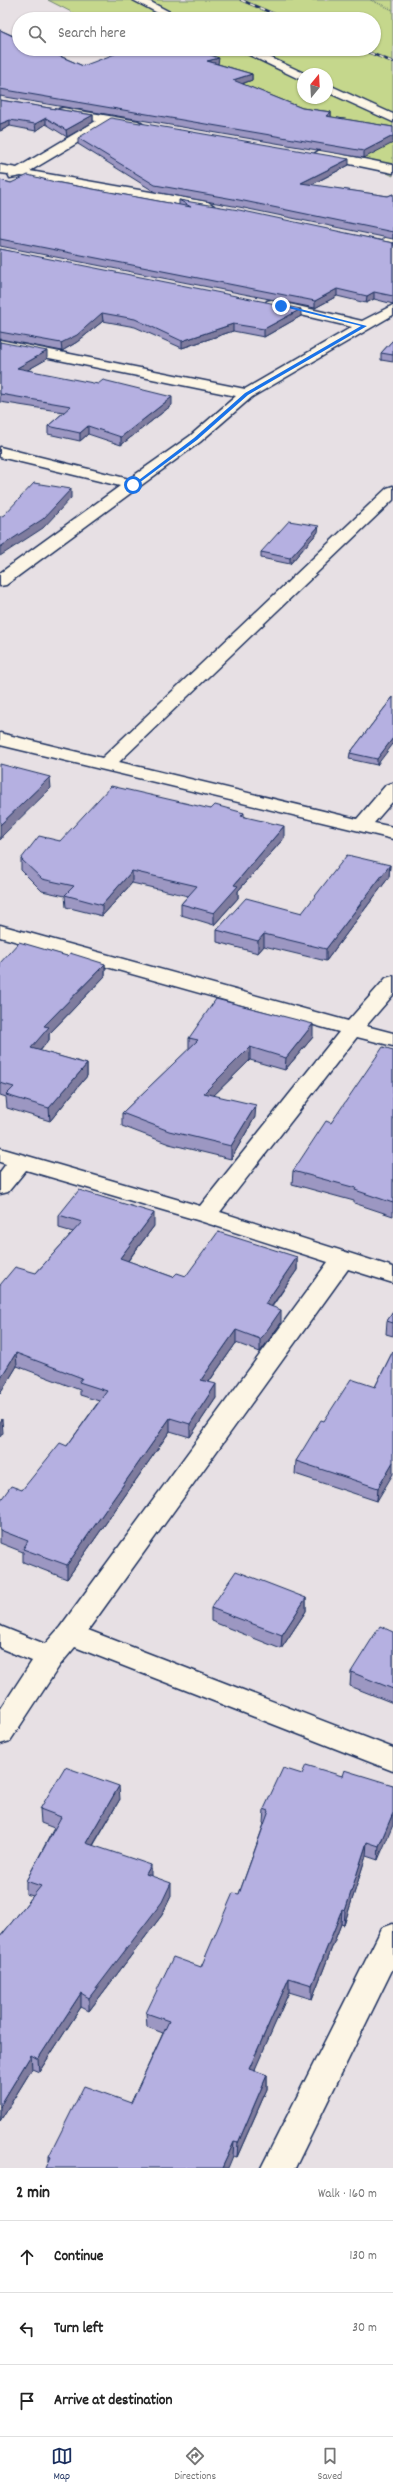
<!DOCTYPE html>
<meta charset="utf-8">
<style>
body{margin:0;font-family:Dekko,sans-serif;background:#f2f2f2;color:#222}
.compass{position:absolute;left:297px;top:68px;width:36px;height:36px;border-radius:50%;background:#fff;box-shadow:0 1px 3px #0004;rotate:18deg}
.stop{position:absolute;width:12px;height:12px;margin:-9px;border:3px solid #1a73e8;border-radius:50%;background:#fff}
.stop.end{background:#1a73e8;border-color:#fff;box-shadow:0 1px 4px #0008}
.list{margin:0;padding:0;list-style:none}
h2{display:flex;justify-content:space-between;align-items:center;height:52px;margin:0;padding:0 16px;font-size:17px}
h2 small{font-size:13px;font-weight:400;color:#767676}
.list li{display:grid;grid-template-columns:26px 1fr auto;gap:12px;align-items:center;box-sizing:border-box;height:72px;padding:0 16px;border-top:1px solid #e0e0e0}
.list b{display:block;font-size:15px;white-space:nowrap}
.list em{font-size:13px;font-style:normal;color:#767676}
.icon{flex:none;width:22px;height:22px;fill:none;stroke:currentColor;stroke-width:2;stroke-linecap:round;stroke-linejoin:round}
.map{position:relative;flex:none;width:393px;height:2168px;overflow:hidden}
.search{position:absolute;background:#fff;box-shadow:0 1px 3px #0004;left:12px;right:12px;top:12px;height:44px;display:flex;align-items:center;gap:10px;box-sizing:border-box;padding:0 14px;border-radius:22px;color:#767676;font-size:15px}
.sheet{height:268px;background:#fff}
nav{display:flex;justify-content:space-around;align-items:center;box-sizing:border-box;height:56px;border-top:1px solid #e0e0e0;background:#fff;font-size:11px;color:#767676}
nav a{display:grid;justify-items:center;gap:2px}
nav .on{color:#1b2f5e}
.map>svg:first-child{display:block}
</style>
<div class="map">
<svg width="393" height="2168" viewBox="0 0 393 2168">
<rect width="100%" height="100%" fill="#e7e0e4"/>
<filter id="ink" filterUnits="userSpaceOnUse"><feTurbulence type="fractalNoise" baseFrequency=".025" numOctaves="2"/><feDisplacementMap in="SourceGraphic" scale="8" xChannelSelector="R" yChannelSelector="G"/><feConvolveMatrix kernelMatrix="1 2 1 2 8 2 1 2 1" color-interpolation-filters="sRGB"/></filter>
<g filter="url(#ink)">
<!-- green -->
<path fill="#c5d78c" stroke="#708375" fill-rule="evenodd" d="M 48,0 L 393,0 L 393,176 L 144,49 L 374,49 L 374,19 L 85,19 ZM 303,74 L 327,74 L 327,98 L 303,98 Z"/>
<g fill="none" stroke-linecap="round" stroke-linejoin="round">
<defs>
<g id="street">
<polygon points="133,0 147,0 183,19 169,19"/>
<polygon points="237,49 252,49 306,74 303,74 303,80 299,79"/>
<polygon points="327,84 393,114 393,122 327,92"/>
<polygon points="63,108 138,121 144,125 138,129 109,124 30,171 208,202 214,206 208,210 21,176 10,178 8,174 0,173 0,165 17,168 96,121 59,115 57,112 59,109"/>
<polygon points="320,150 393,165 393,173 316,157 314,154"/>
<polygon points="393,234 393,245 382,246 380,243 388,235"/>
<polygon points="272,300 362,321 393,305 393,315 252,397 200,442 6,585 0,586 0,573 120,486 0,457 0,447 129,479 190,436 236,396 0,348 0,340 245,389 352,327 267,307 265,304 267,301"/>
<polygon points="393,486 393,500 119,762 357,819 386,785 393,783 393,801 374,823 393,827 393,839 0,745 0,733 102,758 387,488"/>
<polygon points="0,925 348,1021 386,978 393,976 393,995 366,1026 393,1033 393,1046 357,1037 220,1212 393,1267 393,1283 348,1269 88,1630 393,1748 393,1771 75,1647 60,1665 10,1741 0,1744 0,1710 32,1661 0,1648 0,1626 45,1644 60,1627 328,1262 197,1220 26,1170 8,1192 0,1194 0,1172 6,1164 0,1162 0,1148 200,1206 339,1032 0,937"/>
<polygon points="393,1924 393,1968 295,2168 261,2168 382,1928"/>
</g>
</defs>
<!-- street casing -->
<use href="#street" stroke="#1b2f5e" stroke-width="3"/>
<!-- path -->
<polyline stroke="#1b2f5e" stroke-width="1.5" stroke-dasharray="0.5 1.5" stroke-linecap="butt" points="371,0 393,10"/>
<!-- street -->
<use href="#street" fill="#fcf5e5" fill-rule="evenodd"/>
<defs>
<g id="rail">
<polyline points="241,0 286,19"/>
<polyline points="360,49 393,62"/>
</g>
</defs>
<!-- rail casing -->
<use href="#rail" stroke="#1b2f5e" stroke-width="2.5"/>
<!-- rail -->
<use href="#rail" stroke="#fcf5e5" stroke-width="1.5" stroke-dasharray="5" stroke-linecap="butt"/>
</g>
<!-- wall -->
<g fill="#9c97c2" stroke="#1b2f5e">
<polygon points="0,30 83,66 218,64 252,74 252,80 242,84 302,108 331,112 331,117 393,127 364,158 0,96 0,100 93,115 93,122 67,137 46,124 36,131 10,126 0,131"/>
<polygon points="78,138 349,165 311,185 388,196 393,194 393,239 239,207 155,192 78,144"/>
<polygon points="0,180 11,183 55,182 179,205 179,200 393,243 393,304 374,299 366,303 337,296 315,308 0,246"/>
<polygon points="0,249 301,316 264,337 233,331 182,348 135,327 103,321 77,342 62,351 0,339"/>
<polygon points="393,340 393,362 381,360 381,353"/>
<polygon points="0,342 47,359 27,370 172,405 121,445 88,434 80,441 48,434 48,426 64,412 0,402"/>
<polygon points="318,532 290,564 261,558 261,552"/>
<polygon points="393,697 377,765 349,759 350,753"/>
<polygon points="211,809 244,813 244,816 284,838 238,891 238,898 214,925 181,915 181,904 188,896 132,883 102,916 66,907 65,896 42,891 21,870 21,859 60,841"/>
<polygon points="390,865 389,877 326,961 264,946 258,953 217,942 217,930 302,913"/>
<polygon points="0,963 105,964 105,976 49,1034 49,1040 40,1051 87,1064 87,1076 50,1121 7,1108 6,1097 0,1095"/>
<polygon points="313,1037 285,1070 250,1060 214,1095 255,1117 231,1159 169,1144 122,1126 122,1113 189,1049 189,1038"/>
<polygon points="393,1050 393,1216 354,1203 354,1201 292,1184 293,1171 331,1123"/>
<polygon points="59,1215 154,1226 128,1261 173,1277 186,1276 297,1257 297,1270 272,1307 281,1323 260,1352 236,1343 209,1382 216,1398 190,1437 170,1431 67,1579 23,1562 23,1552 0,1543 0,1501 22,1490 67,1446 99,1401 80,1395 80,1390 17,1366 0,1394 36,1273 73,1232 59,1228"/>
<polygon points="393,1312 393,1336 386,1334 387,1321"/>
<polygon points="393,1351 377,1501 295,1474 296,1461 324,1421 375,1387"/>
<polygon points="306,1598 306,1611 281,1649 211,1621 211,1608"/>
<polygon points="393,1632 393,1703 350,1686 351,1672"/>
<polygon points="302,1774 342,1776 393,1785 378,1860 366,1856 344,1925 341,1924 312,1999 289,1992 254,2070 267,2075 267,2089 237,2157 233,2156 49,2161 49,2156 131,2103 163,2033 147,2027 146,2013 201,1967 239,1894 264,1824 263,1823 264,1809"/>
<polygon points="120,1799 93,1846 151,1876 171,1896 162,1915 89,2011 81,2007 39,2072 32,2069 0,2121 0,1937 33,1896 26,1894 26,1881 54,1828 41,1823 40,1809"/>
</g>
<!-- shaded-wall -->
<g fill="#7f7b9e" stroke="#1b2f5e">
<polygon points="219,58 218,64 207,61"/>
<polygon points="252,74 252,80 233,87 233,80"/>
<polygon points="331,112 331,119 326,116"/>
<polygon points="93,115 93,122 67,137 66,130"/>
<polygon points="46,118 46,124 36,131 35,124"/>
<polygon points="10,120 10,126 0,131 0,124"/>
<polygon points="393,136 393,143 364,158 364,151"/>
<polygon points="349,159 349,165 301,190 301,183"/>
<polygon points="337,289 337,296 315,308 315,301"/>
<polygon points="374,292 374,299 366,303 367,296"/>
<polygon points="301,309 301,316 264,337 264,329"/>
<polygon points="102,313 103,321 77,342 62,351 61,343"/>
<polygon points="233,324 233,331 182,348 182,341"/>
<polygon points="47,351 47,359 17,376 17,368"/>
<polygon points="172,397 172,405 121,445 121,437"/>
<polygon points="88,426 88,434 80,441 80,433"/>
<polygon points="71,489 71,498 43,528 0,556 0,547"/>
<polygon points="319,526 318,532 290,564 290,558"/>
<polygon points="393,738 393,744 377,765 377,759"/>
<polygon points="50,777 51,788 2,836 2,838 0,840 0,825"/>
<polygon points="284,826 284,838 238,891 238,898 214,925 214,913 234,885"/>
<polygon points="390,865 389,877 326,961 326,949"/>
<polygon points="132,871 132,883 102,916 102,905"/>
<polygon points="264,934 264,946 258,953 258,941"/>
<polygon points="105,964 105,976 49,1034 49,1040 32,1060 31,1048 44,1026"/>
<polygon points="313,1024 313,1037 285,1070 286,1058"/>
<polygon points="250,1047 250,1060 204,1105 204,1093"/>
<polygon points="87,1064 87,1076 50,1121 49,1108"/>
<polygon points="256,1105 255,1117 231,1159 231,1146"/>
<polygon points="154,1213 154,1226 120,1271 120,1258"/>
<polygon points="297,1257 297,1270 264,1317 265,1304"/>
<polygon points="281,1310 281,1323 260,1352 260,1339"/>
<polygon points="236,1330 236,1343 201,1393 201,1380"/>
<polygon points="16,1353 17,1366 0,1394 0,1379"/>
<polygon points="216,1384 216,1398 190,1437 190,1424"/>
<polygon points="170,1418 170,1431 67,1579 67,1565"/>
<polygon points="2,1419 3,1433 0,1437 0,1422"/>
<polygon points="393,1462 393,1474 377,1501 378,1488"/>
<polygon points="306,1598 306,1611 281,1649 282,1635"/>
<polygon points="119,1786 120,1799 86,1857 86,1843"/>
<polygon points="393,1813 393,1825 378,1860 379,1846"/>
<polygon points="367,1842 366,1856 344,1925 345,1911"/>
<polygon points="151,1865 151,1879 146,1874"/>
<polygon points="171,1883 171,1896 162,1915 89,2011 89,1998"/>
<polygon points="342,1910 341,1924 312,1999 312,1985"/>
<polygon points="289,1978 289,1992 249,2083 249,2069"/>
<polygon points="81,1993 81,2007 39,2072 38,2059"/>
<polygon points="31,2055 32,2069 0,2121 0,2106"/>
<polygon points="267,2075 267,2089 237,2157 238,2143"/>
<polygon points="234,2142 233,2156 228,2168 222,2168"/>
</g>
<!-- building -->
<g fill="#b5b0e1" stroke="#1b2f5e">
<polygon points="0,30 19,39 19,49 43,49 83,66 128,49 193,49 219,58 207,61 252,74 233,80 302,108 331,112 326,116 393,127 393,136 364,151 0,89"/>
<polygon points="0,100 93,115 66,130 46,118 35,124 10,120 0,124"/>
<polygon points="111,118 349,159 301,183 388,196 393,194 393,232 239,200 155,185 78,138"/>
<polygon points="28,175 55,182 191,207 179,200 239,210 393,243 393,296 374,292 367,296 337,289 315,301 0,239 0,180 11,183"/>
<polygon points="0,249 301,309 264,329 233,324 182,341 135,319 102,313 77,335 61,343 0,332"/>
<polygon points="393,340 393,355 381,353"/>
<polygon points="0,342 47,351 17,368 98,384 103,380 172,397 121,437 88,426 80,433 48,426 71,406 0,394"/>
<polygon points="34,483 71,489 43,519 0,547 0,517 4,515"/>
<polygon points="289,521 319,526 290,558 261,552"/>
<polygon points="393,697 393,738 377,759 350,753"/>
<polygon points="0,764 50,777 0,825"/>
<polygon points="111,786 211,809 215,805 244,813 241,816 284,826 234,885 238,886 214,913 181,904 197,886 132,871 102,905 65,895 74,886 42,879 21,859 39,836 60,841"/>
<polygon points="347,855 390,865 326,949 264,934 258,941 217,930 246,898 302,913"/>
<polygon points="19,942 67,956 70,953 105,964 44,1026 49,1027 31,1048 87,1064 49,1108 6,1095 14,1087 0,1083 0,963"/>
<polygon points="216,999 313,1024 286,1058 250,1047 204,1093 256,1105 231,1146 169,1131 122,1113 198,1040 189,1038"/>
<polygon points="383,1047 393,1050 393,1203 355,1190 356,1188 293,1171 326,1121 331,1123"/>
<polygon points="79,1190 154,1213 120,1258 173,1277 177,1273 186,1276 218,1232 297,1257 265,1304 281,1310 263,1336 260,1339 236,1330 201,1380 216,1384 190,1424 170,1418 67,1565 23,1549 28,1541 0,1530 0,1501 11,1486 22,1490 60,1443 67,1446 107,1391 79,1382 82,1378 16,1353 0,1379 0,1285 15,1267 36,1273 82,1222 59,1215"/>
<polygon points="393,1312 393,1323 387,1321"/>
<polygon points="393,1351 393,1462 378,1488 296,1461 321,1420 324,1421 351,1379 375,1387"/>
<polygon points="236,1571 306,1598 282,1635 211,1608"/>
<polygon points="380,1626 393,1632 393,1689 351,1672"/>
<polygon points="306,1765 342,1776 344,1770 393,1785 393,1813 379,1846 367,1842 345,1911 342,1910 312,1985 289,1978 249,2069 267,2075 238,2143 234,2142 222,2168 46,2168 51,2157 49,2156 84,2086 131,2103 169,2021 146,2013 173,1957 201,1967 233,1893 239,1894 269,1811 264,1809 283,1768 302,1774"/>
<polygon points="65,1767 119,1786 86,1843 151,1865 146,1874 171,1883 162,1902 89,1998 81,1993 38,2059 31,2055 0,2106 0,1937 41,1886 26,1881 61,1817 40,1809"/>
</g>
</g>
<!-- route -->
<polygon fill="#1a73e8" points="281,304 367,326 248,395 197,440 135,486 131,486 194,438 245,393 361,326 280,306"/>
</svg>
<svg class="compass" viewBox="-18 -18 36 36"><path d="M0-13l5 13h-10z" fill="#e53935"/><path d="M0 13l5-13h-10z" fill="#767676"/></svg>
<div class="stop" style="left:133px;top:485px"></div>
<div class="stop end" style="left:281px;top:306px"></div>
<div class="search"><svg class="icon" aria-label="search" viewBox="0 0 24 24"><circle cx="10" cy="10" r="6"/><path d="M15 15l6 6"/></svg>Search here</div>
</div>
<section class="sheet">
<h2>2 min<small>Walk · 160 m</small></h2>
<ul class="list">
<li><svg class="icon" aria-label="ahead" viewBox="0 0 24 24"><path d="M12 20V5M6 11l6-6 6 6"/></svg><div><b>Continue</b></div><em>130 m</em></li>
<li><svg class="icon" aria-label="left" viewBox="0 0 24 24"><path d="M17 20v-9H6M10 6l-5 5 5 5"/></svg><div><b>Turn left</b></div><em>30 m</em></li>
<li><svg class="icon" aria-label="arrive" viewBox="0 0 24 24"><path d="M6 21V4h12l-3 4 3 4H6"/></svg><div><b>Arrive at destination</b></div></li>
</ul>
</section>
<nav>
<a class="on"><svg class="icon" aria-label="map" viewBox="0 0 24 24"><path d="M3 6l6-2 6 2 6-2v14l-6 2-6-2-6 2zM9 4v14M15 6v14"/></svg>Map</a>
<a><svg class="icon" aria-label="directions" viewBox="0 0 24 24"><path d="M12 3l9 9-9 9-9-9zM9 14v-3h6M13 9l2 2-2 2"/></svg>Directions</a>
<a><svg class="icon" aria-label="saved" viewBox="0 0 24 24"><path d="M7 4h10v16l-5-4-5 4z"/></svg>Saved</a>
</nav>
